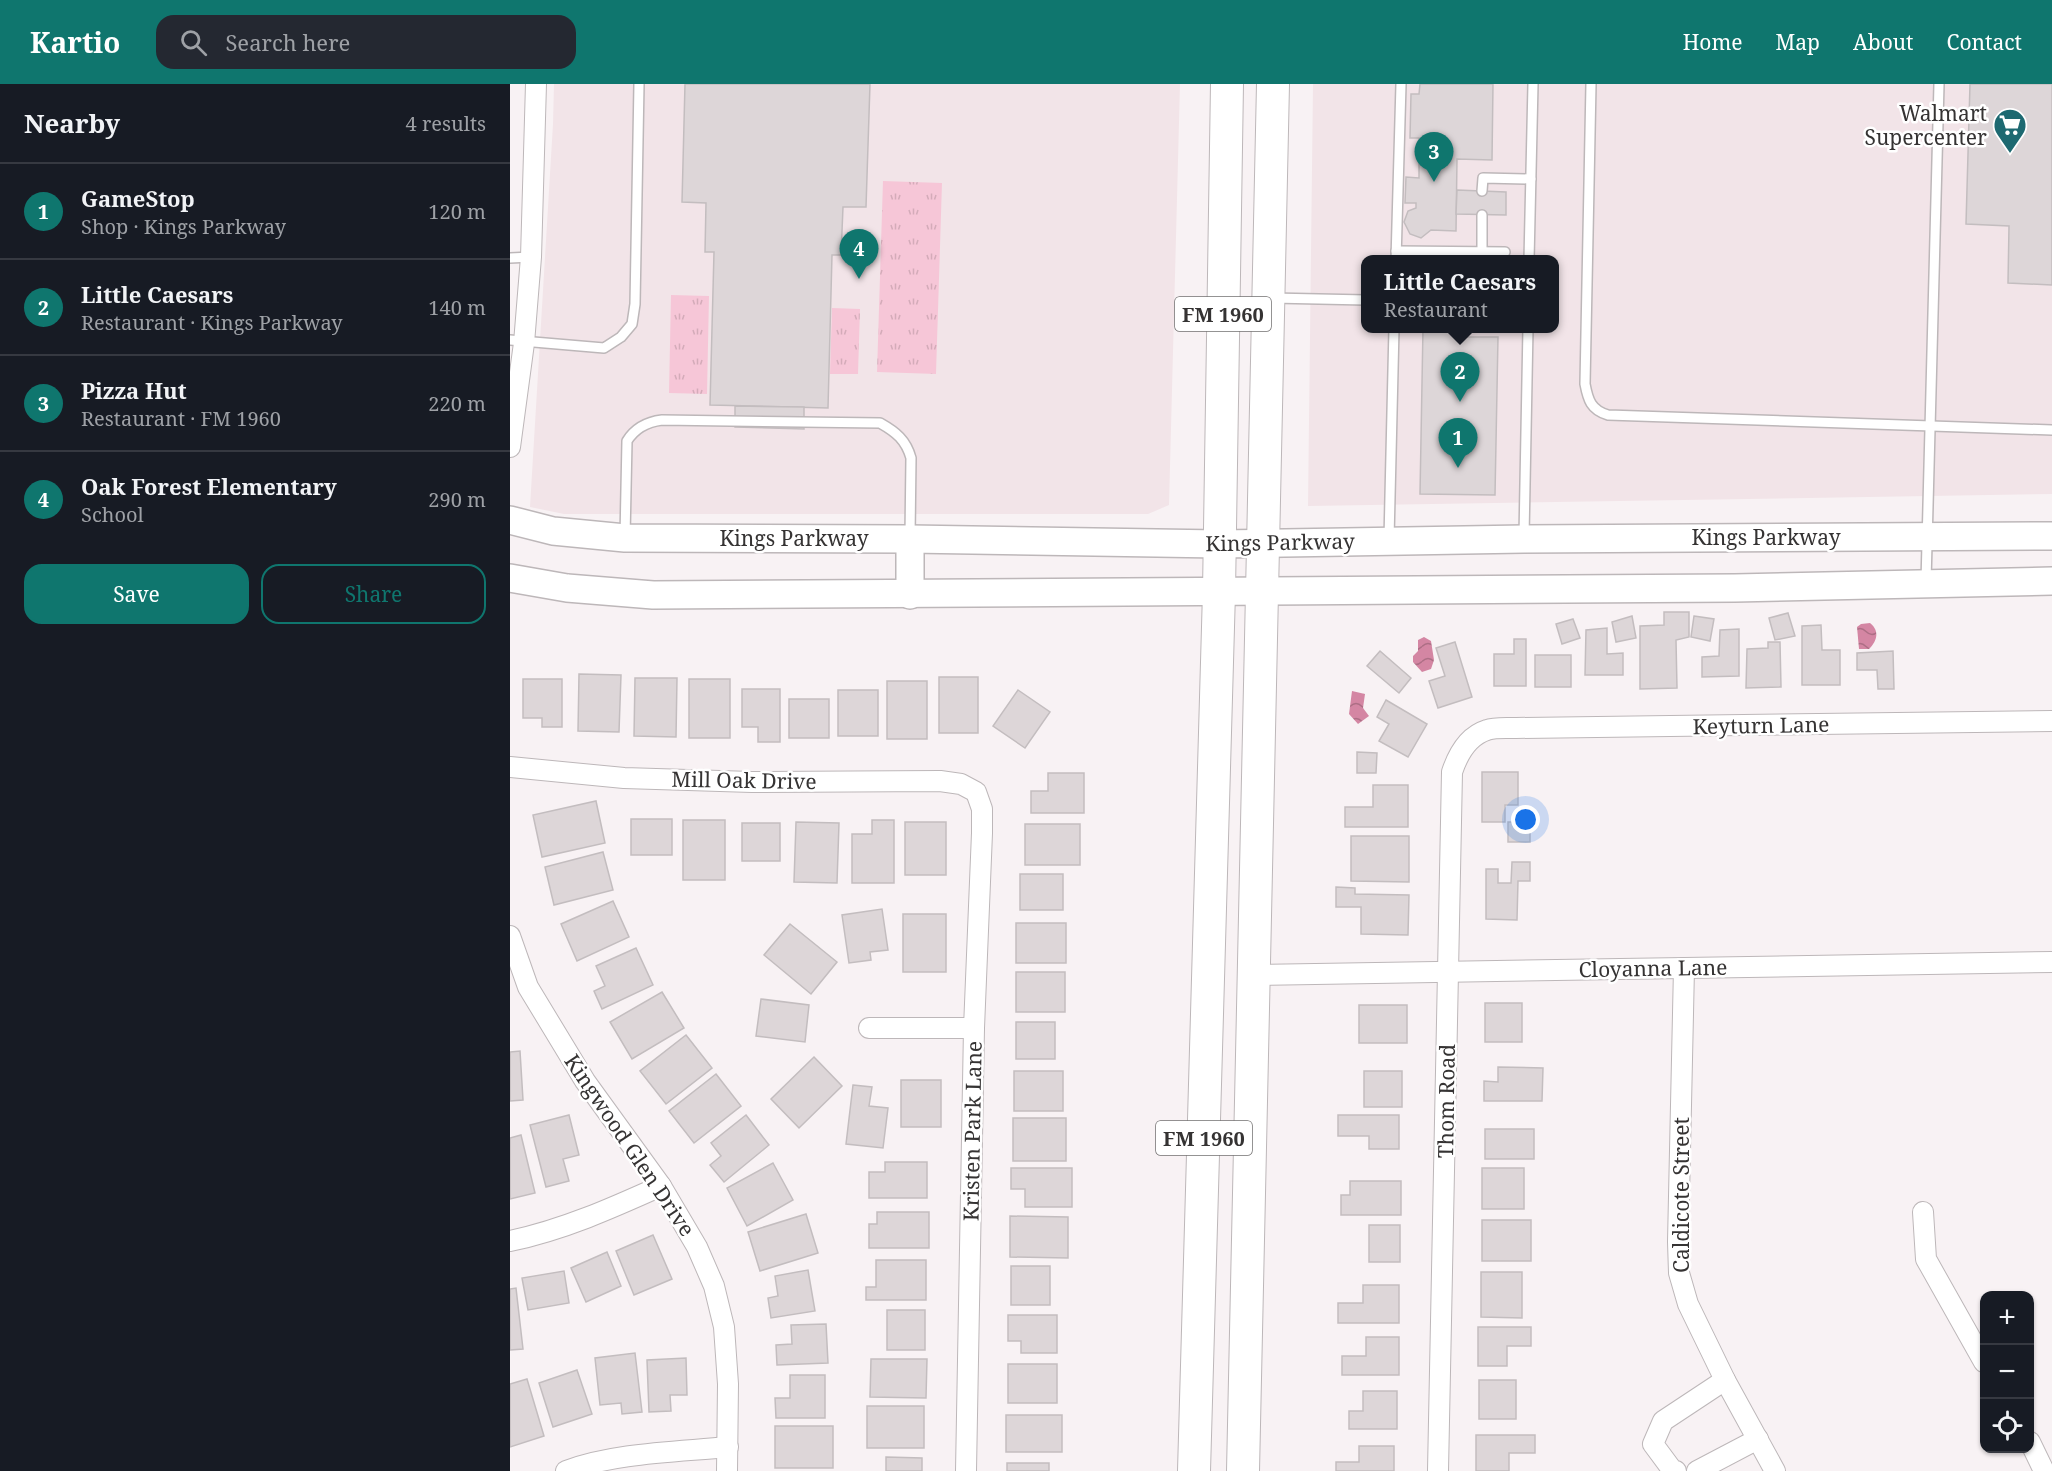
<!DOCTYPE html>
<meta charset="utf-8">
<style>
body{margin:0;font-family:"Noto Serif",serif;background:#242831;color:#f1f3f6}
.controls{position:absolute;right:18px;bottom:18px;display:grid;overflow:hidden;border-radius:12px;box-shadow:0 2px 4px #0004}
.controls button{width:54px;height:54px;display:grid;place-items:center;padding:0;border:0;border-bottom:2px solid #363941;background:#171b24;color:#f1f3f6;font:30px sans-serif}
.you{position:absolute;left:1016px;top:736px;width:21px;height:21px;margin:-15px;border:4px solid #fff;border-radius:50%;background:#1a73e8;box-shadow:0 0 0 9px #1a73e833}
.badge{display:grid;place-items:center;width:39px;height:39px;border-radius:50%;background:#0f766e;color:#fff;font-size:20px;font-weight:700}
.pin{position:absolute;translate:-50% -50px;filter:drop-shadow(0 2px 3px #0008)}
.pin::after{content:'';position:absolute;top:32px;width:21px;height:18px;background:inherit;clip-path:polygon(0 0,100% 0,50% 100%)}
.popup{position:absolute;left:851px;top:171px;width:198px;height:78px;box-sizing:border-box;display:grid;place-content:center;border-radius:12px;background:#171b24;filter:drop-shadow(0 2px 4px #0005);font-size:20px;white-space:nowrap;color:#9ea1a6}
.popup b{font-size:22px;color:#f1f3f6}
.popup::after{content:'';position:absolute;left:50%;top:100%;margin-left:-12px;border:12px solid transparent;border-top-color:#171b24}
.list{margin:0;padding:0;list-style:none}
h2{display:flex;justify-content:space-between;align-items:center;height:78px;margin:0;padding:0 24px;font-size:26px}
h2 small{font-size:20px;font-weight:400;color:#9ea1a6}
.list li{display:grid;grid-template-columns:39px 1fr auto;gap:18px;align-items:center;box-sizing:border-box;height:96px;padding:0 24px;border-top:2px solid #363941}
.list b{display:block;font-size:22px;white-space:nowrap}
.list p{margin:0;font-size:20px;white-space:nowrap;color:#9ea1a6}
.list em{font-size:20px;font-style:normal;color:#9ea1a6}
.actions{display:flex;gap:12px;padding:18px 24px}
.actions a{flex:1;padding:14px 0;border:2px solid #0f766e;border-radius:18px;text-align:center;font-size:21px;color:#0f766e}
.actions .main{background:#0f766e;color:#fff}
.icon{flex:none;width:33px;height:33px;fill:none;stroke:currentColor;stroke-width:2;stroke-linecap:round;stroke-linejoin:round}
.map{position:relative;flex:none;width:1542px;height:1387px;overflow:hidden}
header{display:flex;align-items:center;gap:36px;box-sizing:border-box;height:84px;padding:0 30px;background:#0f766e;color:#fff}
header strong{font-size:28px}
nav{display:flex;gap:33px;margin-inline-start:auto;font-size:21px}
.search{width:420px;height:54px;background:#242831;display:flex;align-items:center;gap:15px;box-sizing:border-box;padding:0 21px;border-radius:18px;color:#9ea1a6;font-size:22px}
main{display:flex}
aside{flex:1;background:#171b24}
.map>svg:first-child{display:block}
</style>
<header>
<strong>Kartio</strong>
<div class="search"><svg class="icon" aria-label="search" viewBox="0 0 24 24"><circle cx="10" cy="10" r="6"/><path d="M15 15l6 6"/></svg>Search here</div>
<nav><a>Home</a><a>Map</a><a>About</a><a>Contact</a></nav>
</header>
<main>
<aside>
<h2>Nearby<small>4 results</small></h2>
<ul class="list">
<li><span class="badge">1</span><div><b>GameStop</b><p>Shop · Kings Parkway</p></div><em>120 m</em></li>
<li><span class="badge">2</span><div><b>Little Caesars</b><p>Restaurant · Kings Parkway</p></div><em>140 m</em></li>
<li><span class="badge">3</span><div><b>Pizza Hut</b><p>Restaurant · FM 1960</p></div><em>220 m</em></li>
<li><span class="badge">4</span><div><b>Oak Forest Elementary</b><p>School</p></div><em>290 m</em></li>
</ul>
<div class="actions"><a class="main">Save</a><a>Share</a></div>
</aside>
<div class="map">
<svg width="1542" height="1387" viewBox="0 0 1542 1387">
<defs>
<pattern id="park-tufts" width="24" height="20" patternUnits="userSpaceOnUse" patternTransform="scale(1.5)"><rect width="24" height="20" fill="#f6c6d7"/><path d="M3 7l-1-3M5 7V3M7 7l1-3M15 17l-1-3M17 17v-4M19 17l1-3" fill="none" stroke="#d4abb9"/></pattern>
<pattern id="water-waves" width="16" height="10" patternUnits="userSpaceOnUse" patternTransform="scale(1.5)"><rect width="16" height="10" fill="#d486a3"/><path d="M0 5q4-4 8 0t8 0" fill="none" stroke="#ad6e85"/></pattern>
</defs>
<rect width="100%" height="100%" fill="#f8f2f4"/>
<!-- built -->
<g fill="#f2e4e8" fill-rule="evenodd">
<polygon points="44,0 670,0 659,421 638,430 54,430 20,423 43,40"/>
<path d="M 803,0 L 1542,0 L 1542,410 L 798,422 ZM 856,176 L 1044,176 L 1044,244 L 856,244 Z"/>
</g>
<!-- park -->
<g fill="url(#park-tufts)">
<polygon points="373,97 432,99 426,290 367,288"/>
<polygon points="161,211 199,212 197,310 159,309"/>
<polygon points="322,224 350,225 348,290 320,290"/>
</g>
<!-- water -->
<g fill="url(#water-waves)">
<path d="M 1360,539 C 1370,547 1367,557 1359,565 L 1349,565 L 1347,543 L 1351,540 Z"/>
<polygon points="914,553 921,557 924,576 921,585 912,588 903,578 903,572 908,567 908,556"/>
<polygon points="842,607 855,610 853,624 859,632 848,640 839,630"/>
</g>
<!-- building -->
<g fill="#ddd6d8" stroke="#c3bdbf" stroke-width="1.5">
<polygon points="175,0 360,0 356,123 333,123 331,171 322,171 318,324 200,321 204,168 195,168 196,119 172,118"/>
<polygon points="910,0 983,0 982,76 947,75 946,147 921,146 911,154 900,150 894,138 898,127 906,124 906,119 895,119 896,93 909,94 909,54 900,54 901,10 909,10"/>
<polygon points="1460,0 1542,0 1542,201 1498,199 1499,142 1456,140"/>
<polygon points="947,106 996,108 996,131 946,130"/>
<polygon points="913,244 948,244 954,253 988,253 985,411 910,410"/>
<polygon points="225,322 294,323 294,345 225,343"/>
<polygon points="1154,528 1179,528 1179,553 1166,556 1167,604 1130,605 1130,542 1154,541"/>
<polygon points="1278,529 1285,552 1265,556 1259,534"/>
<polygon points="1122,532 1126,554 1106,558 1102,538"/>
<polygon points="1184,532 1204,535 1200,557 1181,553"/>
<polygon points="1063,535 1070,554 1052,560 1046,540"/>
<polygon points="1311,541 1312,566 1330,566 1330,601 1292,601 1292,542"/>
<polygon points="1097,544 1097,570 1113,569 1113,591 1075,591 1076,546"/>
<polygon points="1229,545 1229,592 1192,593 1192,573 1209,572 1210,546"/>
<polygon points="1004,555 1016,555 1016,602 984,602 984,570 1004,570"/>
<polygon points="945,558 962,613 928,624 919,597 935,592 926,564"/>
<polygon points="1258,558 1270,558 1271,603 1236,604 1237,565 1258,564"/>
<polygon points="870,567 901,594 889,609 857,582"/>
<polygon points="1383,567 1384,605 1368,605 1367,586 1347,586 1347,569"/>
<rect x="1025" y="571" width="36" height="32"/>
<polygon points="69,590 111,591 109,648 68,647"/>
<rect x="429" y="593" width="39" height="56"/>
<polygon points="125,594 167,594 166,653 124,652"/>
<polygon points="13,595 52,595 52,643 32,643 32,634 13,634"/>
<rect x="179" y="595" width="41" height="59"/>
<rect x="377" y="597" width="40" height="58"/>
<polygon points="232,605 270,605 270,658 248,658 248,643 232,643"/>
<rect x="328" y="606" width="40" height="46"/>
<polygon points="508,606 540,628 515,664 483,642"/>
<rect x="279" y="615" width="40" height="39"/>
<polygon points="876,616 917,640 898,673 869,657 879,640 867,633"/>
<polygon points="847,668 867,669 866,689 847,689"/>
<polygon points="972,688 1008,688 1008,721 995,721 995,738 972,738"/>
<polygon points="538,689 574,689 574,729 521,729 521,707 538,707"/>
<polygon points="863,701 898,701 898,743 835,743 835,723 863,723"/>
<polygon points="86,717 95,759 32,773 23,731"/>
<rect x="121" y="735" width="41" height="36"/>
<rect x="173" y="736" width="42" height="60"/>
<polygon points="362,736 384,736 384,799 342,799 342,750 362,750"/>
<polygon points="286,738 329,739 327,799 284,798"/>
<rect x="395" y="738" width="41" height="53"/>
<rect x="998" y="738" width="22" height="20"/>
<rect x="232" y="739" width="38" height="38"/>
<rect x="515" y="740" width="55" height="41"/>
<polygon points="841,752 899,752 899,798 841,797"/>
<polygon points="93,768 103,806 44,821 35,783"/>
<polygon points="1002,778 1020,778 1020,797 1008,797 1007,836 976,835 976,785 988,785 988,799 1001,799"/>
<rect x="510" y="790" width="43" height="36"/>
<polygon points="826,803 845,804 845,810 899,811 898,851 851,850 851,823 826,823"/>
<polygon points="103,817 119,853 67,877 51,840"/>
<polygon points="372,825 378,866 360,868 361,876 339,879 332,831"/>
<rect x="393" y="830" width="43" height="58"/>
<rect x="506" y="839" width="50" height="40"/>
<polygon points="280,840 327,878 301,910 254,871"/>
<polygon points="126,864 143,901 92,925 84,907 95,902 86,882"/>
<rect x="506" y="888" width="49" height="40"/>
<polygon points="152,908 174,944 122,975 100,938"/>
<polygon points="251,915 299,921 295,958 246,952"/>
<rect x="975" y="919" width="37" height="39"/>
<rect x="849" y="921" width="48" height="38"/>
<rect x="506" y="938" width="39" height="37"/>
<polygon points="176,951 202,984 156,1020 130,987"/>
<polygon points="10,967 13,1016 0,1017 0,968"/>
<polygon points="304,973 332,1002 289,1044 261,1015"/>
<polygon points="988,983 1033,984 1032,1017 974,1017 974,997 988,998"/>
<rect x="504" y="987" width="49" height="40"/>
<rect x="854" y="987" width="38" height="36"/>
<polygon points="206,990 231,1022 184,1059 159,1027"/>
<rect x="391" y="996" width="40" height="47"/>
<polygon points="343,1001 362,1003 359,1022 378,1024 373,1064 336,1060"/>
<polygon points="59,1031 69,1071 53,1075 59,1097 36,1103 20,1041"/>
<polygon points="236,1031 259,1061 214,1098 200,1081 211,1072 201,1059"/>
<polygon points="828,1031 889,1031 889,1065 859,1065 859,1052 828,1052"/>
<rect x="503" y="1034" width="53" height="43"/>
<rect x="975" y="1045" width="49" height="30"/>
<polygon points="11,1051 25,1109 0,1115 0,1054"/>
<polygon points="375,1078 417,1078 417,1114 359,1114 359,1088 375,1088"/>
<polygon points="263,1079 283,1116 237,1142 217,1104"/>
<polygon points="501,1084 562,1084 562,1123 515,1123 515,1105 501,1105"/>
<rect x="972" y="1084" width="42" height="41"/>
<polygon points="840,1097 891,1097 891,1131 831,1131 831,1111 840,1111"/>
<polygon points="367,1128 419,1128 419,1164 359,1164 359,1140 367,1140"/>
<polygon points="296,1130 308,1169 250,1187 238,1148"/>
<polygon points="500,1132 558,1133 558,1174 500,1173"/>
<rect x="972" y="1136" width="49" height="41"/>
<rect x="859" y="1141" width="31" height="37"/>
<polygon points="143,1151 162,1195 124,1211 106,1167"/>
<polygon points="97,1168 111,1202 76,1218 61,1184"/>
<polygon points="366,1176 416,1176 416,1216 356,1216 356,1203 366,1203"/>
<rect x="501" y="1182" width="39" height="39"/>
<polygon points="298,1186 305,1227 261,1234 258,1214 268,1212 265,1192"/>
<polygon points="54,1187 59,1219 18,1226 12,1194"/>
<polygon points="971,1188 1012,1188 1012,1234 971,1233"/>
<polygon points="853,1201 889,1201 889,1239 828,1239 828,1219 853,1219"/>
<polygon points="6,1204 13,1265 0,1266 0,1205"/>
<rect x="377" y="1226" width="38" height="40"/>
<polygon points="498,1231 547,1231 547,1269 511,1269 511,1257 498,1257"/>
<polygon points="316,1240 318,1279 267,1281 266,1261 282,1260 281,1241"/>
<polygon points="968,1243 1021,1243 1021,1262 997,1262 997,1282 968,1282"/>
<polygon points="856,1253 889,1253 889,1291 832,1291 832,1272 856,1272"/>
<polygon points="125,1269 132,1328 112,1330 111,1319 90,1321 85,1274"/>
<polygon points="176,1274 177,1311 160,1311 161,1327 139,1328 137,1276"/>
<polygon points="361,1275 417,1275 416,1314 360,1313"/>
<rect x="498" y="1280" width="49" height="39"/>
<polygon points="67,1286 82,1330 43,1343 29,1299"/>
<polygon points="280,1291 315,1291 315,1334 266,1334 265,1314 280,1314"/>
<polygon points="17,1295 34,1352 0,1363 0,1300"/>
<rect x="969" y="1296" width="37" height="39"/>
<polygon points="853,1307 887,1307 887,1345 839,1345 839,1327 853,1327"/>
<rect x="357" y="1322" width="57" height="42"/>
<rect x="496" y="1331" width="56" height="37"/>
<rect x="265" y="1342" width="58" height="42"/>
<polygon points="966,1351 1025,1351 1025,1369 999,1369 999,1387 966,1387"/>
<polygon points="849,1362 884,1362 884,1387 826,1387 826,1378 849,1378"/>
<polygon points="376,1373 412,1374 412,1387 376,1387"/>
<rect x="497" y="1379" width="42" height="8"/>
</g>
<g fill="none" stroke-linecap="round" stroke-linejoin="round">
<defs>
<g id="lane">
<path d="M 1081,0 L 1075,300 C 1078,316 1081,326 1098,331 L 1542,346"/>
<polyline points="972,107 973,94 1021,95"/>
<polyline points="886,167 995,168"/>
<polyline points="972,168 972,131"/>
<polyline points="0,174 21,173"/>
<polyline points="886,176 891,0"/>
<polyline points="1019,176 1023,0"/>
<polyline points="762,214 856,216"/>
<polyline points="0,256 94,264 111,253 122,240 125,220 129,0"/>
<polyline points="1014,452 1018,244"/>
<path d="M 115,453 L 117,357 C 125,344 136,338 152,336 L 370,339 C 386,348 396,356 401,374 L 400,452"/>
<polyline points="879,455 884,244"/>
<polyline points="1416,498 1429,0"/>
</g>
<g id="street">
<polyline points="0,363 14,259 21,173 26,0"/>
<polyline points="0,683 114,694 242,698 430,697 451,700 466,708 472,725 472,749 464,944 456,1387"/>
<polyline points="0,852 18,903 75,997 151,1102 187,1163 204,1202 214,1243 218,1300 217,1387"/>
<polyline points="1174,884 1168,1158 1169,1189 1178,1220 1215,1296 1265,1387"/>
<polyline points="744,891 1542,878"/>
<polyline points="359,944 464,944"/>
<polyline points="1413,1128 1416,1175 1474,1278"/>
<path d="M 0,1157 C 53,1146 102,1124 151,1102"/>
<polyline points="1520,1358 1534,1387"/>
<path d="M 56,1387 C 103,1369 167,1368 218,1363"/>
<path d="M 928,1387 L 942,688 C 948,670 958,652 977,646 C 985,643 997,644 1006,644 L 1542,637"/>
<polyline points="1166,1387 1163,1387 1143,1360 1153,1337 1215,1296"/>
<polyline points="1187,1387 1248,1355"/>
</g>
<g id="secondary">
<polyline points="0,436 43,447 115,454 400,455 709,460 1014,455 1542,452"/>
<polyline points="400,455 400,511"/>
<polyline points="0,494 57,504 143,511 1225,504 1542,497"/>
</g>
<g id="primary">
<polyline points="684,1387 709,508 717,0"/>
<polyline points="733,1387 763,0"/>
</g>
</defs>
<!-- lane casing -->
<use href="#lane" stroke="#bdb7b9" stroke-width="12"/>
<!-- street casing -->
<use href="#street" stroke="#bdb7b9" stroke-width="22"/>
<!-- secondary casing -->
<use href="#secondary" stroke="#bdb7b9" stroke-width="30"/>
<!-- primary casing -->
<use href="#primary" stroke="#bdb7b9" stroke-width="34"/>
<!-- lane -->
<use href="#lane" stroke="#fff" stroke-width="9"/>
<!-- street -->
<use href="#street" stroke="#fff" stroke-width="20"/>
<!-- secondary -->
<use href="#secondary" stroke="#fff" stroke-width="27"/>
<!-- primary -->
<use href="#primary" stroke="#fff" stroke-width="32"/>
</g>
<!-- icons -->
<defs>
<symbol id="supermarket-pin" viewBox="-11 -11 22 30"><path d="M0 17L-7.5 6A9.5 9.5 0 1 1 7.5 6Z" fill="#1d6971" stroke="#fff"/><path d="M-6-5.5h2.5l.6 2H6L4.5 2H-2.5L-4.4-4H-6ZM-1.5 3.2a1.3 1.3 0 1 0 .1 0ZM3 3.2a1.3 1.3 0 1 0 .1 0Z" fill="#fff"/></symbol>
</defs>
<g fill-rule="evenodd">
<use href="#supermarket-pin" x="1481" y="22" width="38" height="52"/>
</g>
<g text-anchor="middle" dominant-baseline="central" stroke-width="5" stroke-linejoin="round" paint-order="stroke">
<!-- shield labels -->
<g fill="#fff" stroke="#727070" stroke-width="1.5">
<rect x="665" y="213" width="96" height="34" rx="4.5"/>
<rect x="646" y="1037" width="96" height="34" rx="4.5"/>
</g>
<g font-size="20" font-weight="bold" fill="#353333">
<text x="713" y="230">FM 1960</text>
<text x="694" y="1054">FM 1960</text>
</g>
<!-- poi labels -->
<g font-size="21" fill="#353333" stroke="#fff" text-anchor="end">
<text x="1477" y="29">Walmart<tspan x="1477" dy="24">Supercenter</tspan></text>
</g>
<!-- street labels -->
<g font-size="21" fill="#353333" stroke="#fff">
<text x="1256" y="453">Kings Parkway</text>
<text x="284" y="454">Kings Parkway</text>
<text transform="translate(770 458) rotate(-1)">Kings Parkway</text>
<text transform="translate(1251 641) rotate(-1)">Keyturn Lane</text>
<text transform="translate(234 696) rotate(1)">Mill Oak Drive</text>
<text transform="translate(1143 884) rotate(-1)">Cloyanna Lane</text>
<text transform="translate(936 1017) rotate(-89)">Thom Road</text>
<text transform="translate(462 1047) rotate(-89)">Kristen Park Lane</text>
<text transform="translate(120 1061) rotate(56)">Kingwood Glen Drive</text>
<text transform="translate(1171 1111) rotate(-90)">Caldicote Street</text>
</g>
</g>
</svg>
<div class="controls">
<button>+</button>
<button>−</button>
<button><svg class="icon" aria-label="locate" viewBox="0 0 24 24"><circle cx="12" cy="12" r="6"/><path d="M12 2v4M12 18v4M2 12h4M18 12h4"/></svg></button>
</div>
<div class="you"></div>
<div class="pin badge" style="left:948px;top:384px">1</div>
<div class="pin badge" style="left:950px;top:318px">2</div>
<div class="popup"><b>Little Caesars</b>Restaurant</div>
<div class="pin badge" style="left:924px;top:98px">3</div>
<div class="pin badge" style="left:349px;top:195px">4</div>
</div>
</main>
